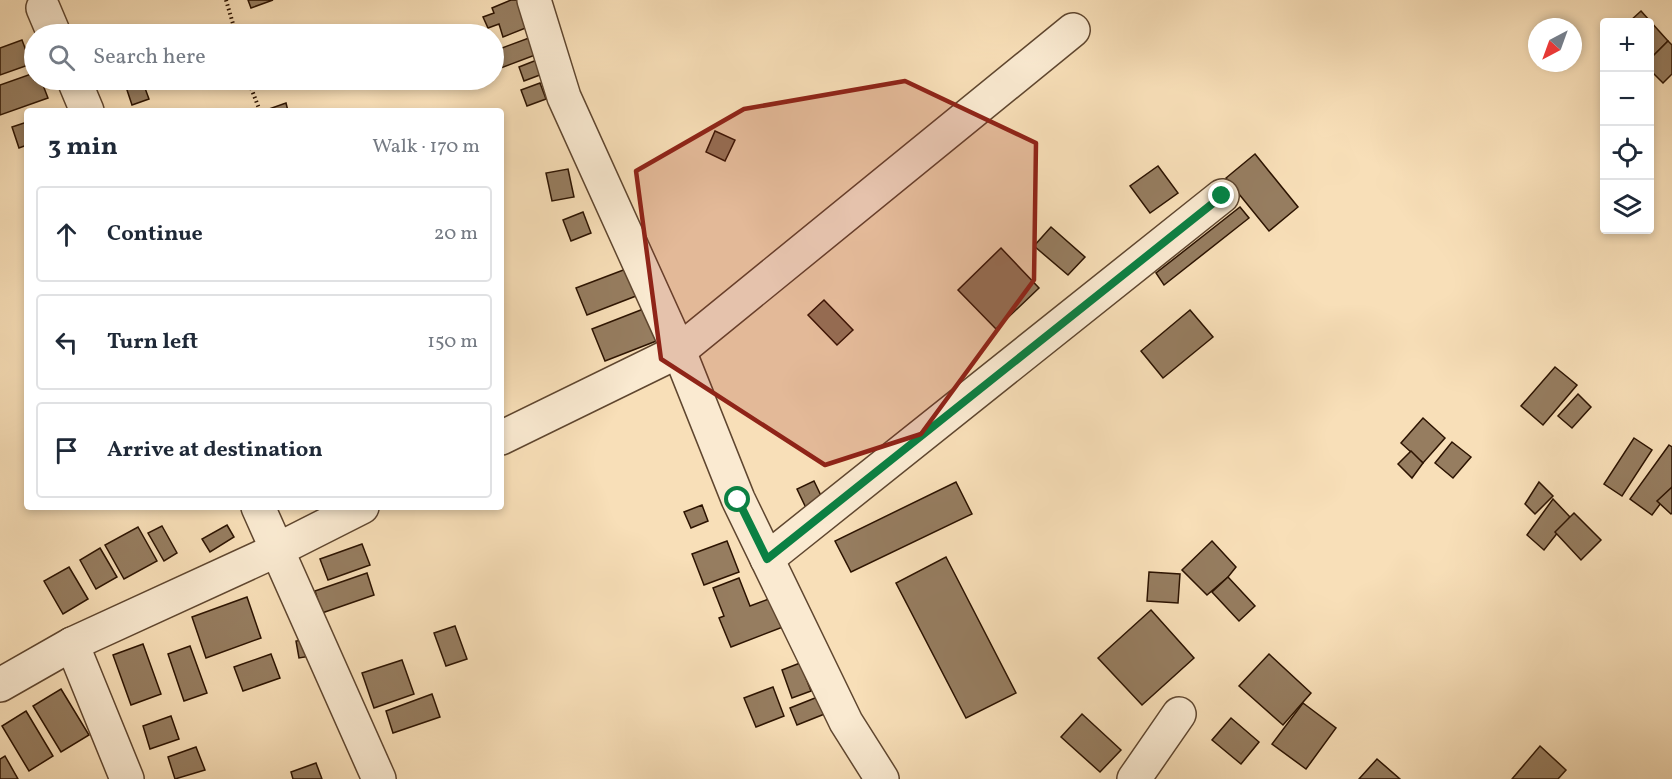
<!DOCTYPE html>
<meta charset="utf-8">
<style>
body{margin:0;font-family:Vollkorn,serif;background:#f6f6f7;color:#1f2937}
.controls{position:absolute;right:18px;top:18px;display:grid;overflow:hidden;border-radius:6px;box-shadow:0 3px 9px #0003}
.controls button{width:54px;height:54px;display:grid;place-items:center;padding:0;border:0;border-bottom:2px solid #e0e1e3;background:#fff;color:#1f2937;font:30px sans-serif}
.compass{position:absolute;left:1528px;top:18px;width:54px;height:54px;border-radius:50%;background:#fff;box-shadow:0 3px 9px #0003;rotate:221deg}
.stop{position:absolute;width:18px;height:18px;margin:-14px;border:4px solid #0b8043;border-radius:50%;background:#fff}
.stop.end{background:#0b8043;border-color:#fff;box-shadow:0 2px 6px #0008}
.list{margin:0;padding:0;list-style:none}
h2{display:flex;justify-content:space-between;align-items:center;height:78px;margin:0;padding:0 24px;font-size:26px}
h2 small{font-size:20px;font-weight:400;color:#747a83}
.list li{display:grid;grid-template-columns:39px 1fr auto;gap:18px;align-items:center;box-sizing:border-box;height:96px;margin:0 12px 12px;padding:0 12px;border:2px solid #e0e1e3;border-radius:6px}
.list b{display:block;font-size:22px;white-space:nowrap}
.list em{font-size:20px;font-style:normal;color:#747a83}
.icon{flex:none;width:33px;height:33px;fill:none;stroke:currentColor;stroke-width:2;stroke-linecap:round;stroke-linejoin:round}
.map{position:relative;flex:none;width:1672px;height:779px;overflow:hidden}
.search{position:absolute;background:#fff;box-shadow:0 3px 9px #0003;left:24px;top:24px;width:480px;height:66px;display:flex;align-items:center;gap:15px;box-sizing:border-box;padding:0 21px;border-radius:33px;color:#747a83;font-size:22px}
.panel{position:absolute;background:#fff;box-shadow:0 3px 9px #0003;left:24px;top:108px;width:480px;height:402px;border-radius:6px}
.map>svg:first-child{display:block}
</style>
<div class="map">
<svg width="1672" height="779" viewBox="0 0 1672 779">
<rect width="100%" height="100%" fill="#f8dfb8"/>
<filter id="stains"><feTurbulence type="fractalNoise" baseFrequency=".00333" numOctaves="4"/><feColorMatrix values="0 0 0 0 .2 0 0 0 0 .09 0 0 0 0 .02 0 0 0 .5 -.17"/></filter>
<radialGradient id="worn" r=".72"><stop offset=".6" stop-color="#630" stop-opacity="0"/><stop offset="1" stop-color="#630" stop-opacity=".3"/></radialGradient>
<!-- building -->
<g fill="#967d60" stroke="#2c1301" stroke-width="1.5">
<polygon points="248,0 273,0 251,8"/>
<polygon points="511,0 524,0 533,25 503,37 499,24 488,28 483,17 494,13 492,8"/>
<polygon points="1641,11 1668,41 1650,59 1650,22 1629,22"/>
<polygon points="275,26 278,34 254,34 254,33"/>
<polygon points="537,35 543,52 498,69 494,58 494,51"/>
<polygon points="22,40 31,64 0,75 0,48"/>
<polygon points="1668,41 1672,45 1672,74 1663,83 1650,70 1650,59"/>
<polygon points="547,56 553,70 524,81 519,67"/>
<polygon points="34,73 34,80 41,80 48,98 0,115 0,85"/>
<polygon points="137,80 142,80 149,99 132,105 125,84"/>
<polygon points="265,80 287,80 268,86"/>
<polygon points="540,83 546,99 527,106 521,90"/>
<polygon points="286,103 288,111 267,111 266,110"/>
<polygon points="27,122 27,145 19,148 12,127"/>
<polygon points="715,131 735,140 725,161 706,152"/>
<polygon points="1255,154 1298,207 1269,231 1226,178"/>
<polygon points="1158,166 1178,193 1150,213 1130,186"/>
<polygon points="568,169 574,197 552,201 546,173"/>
<polygon points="1240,207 1249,218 1164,285 1156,273"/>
<polygon points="583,212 591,233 571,241 563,220"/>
<polygon points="1051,227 1085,257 1068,275 1034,246"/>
<polygon points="1001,248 1039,288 996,329 958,290"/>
<polygon points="626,269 636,296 587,315 576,288"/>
<polygon points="824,300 853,330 837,345 808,315"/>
<polygon points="651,306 664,338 605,361 592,329"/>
<polygon points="1190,310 1213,337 1163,378 1141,351"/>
<polygon points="1555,367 1577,385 1543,425 1521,406"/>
<polygon points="1578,394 1591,407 1572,428 1558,416"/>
<polygon points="1423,418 1445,438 1423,463 1401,443"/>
<polygon points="1634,438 1652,450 1622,496 1604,484"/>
<polygon points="1452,442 1471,457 1453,478 1435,463"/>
<polygon points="1669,445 1672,447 1672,488 1652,515 1630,499"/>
<polygon points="1411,451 1423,463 1412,478 1398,464"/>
<polygon points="814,481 824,502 807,510 797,489"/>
<polygon points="956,482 972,514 851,572 835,541"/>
<polygon points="1539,482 1553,496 1535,514 1525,504"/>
<polygon points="1672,487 1672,513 1671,514 1657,501"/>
<polygon points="1553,499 1570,517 1544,550 1527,535"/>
<polygon points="702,505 708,521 691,528 684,512"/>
<polygon points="1574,513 1601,540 1581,560 1555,532"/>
<polygon points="227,525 234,537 210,552 202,539"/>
<polygon points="162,526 177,553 164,561 148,533"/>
<polygon points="138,527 157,561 124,579 105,545"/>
<polygon points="727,541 739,572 704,585 692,554"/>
<polygon points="1212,541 1236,567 1228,577 1207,595 1182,570"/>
<polygon points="362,544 370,565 328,580 320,559"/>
<polygon points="100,548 117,577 96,589 80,560"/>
<polygon points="946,557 1016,693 966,718 896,583"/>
<polygon points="69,567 88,599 63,614 44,581"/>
<polygon points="1149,572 1180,574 1178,603 1147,601"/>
<polygon points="367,573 374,595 322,613 315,591"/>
<polygon points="1228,577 1255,606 1239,621 1212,592"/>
<polygon points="739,578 750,606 777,596 788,625 731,647 719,618 724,616 713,588"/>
<polygon points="247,597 261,638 206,658 192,617"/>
<polygon points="1151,610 1194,658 1142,705 1098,658"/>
<polygon points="455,626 467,659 446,666 434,633"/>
<polygon points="308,639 311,656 299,658 296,641"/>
<polygon points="143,644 161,694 131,705 113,655"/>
<polygon points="190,646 207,693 184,701 168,654"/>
<polygon points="271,654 280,678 243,691 234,667"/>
<polygon points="1269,654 1311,693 1283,725 1239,686"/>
<polygon points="402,660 414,694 374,708 362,673"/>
<polygon points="800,663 811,691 792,698 782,670"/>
<polygon points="773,687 784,716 756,727 744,698"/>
<polygon points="61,689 89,735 61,752 33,706"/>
<polygon points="432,694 440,717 393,733 386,711"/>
<polygon points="820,696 827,713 797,725 790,708"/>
<polygon points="1303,703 1336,728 1306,769 1272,744"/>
<polygon points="26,711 53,756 29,771 2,726"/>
<polygon points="1082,714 1121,750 1100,772 1061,737"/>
<polygon points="171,716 179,739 150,749 143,726"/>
<polygon points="1231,718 1259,742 1241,764 1212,740"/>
<polygon points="1540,746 1566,770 1558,779 1512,779"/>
<polygon points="196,747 205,770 175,779 168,757"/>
<polygon points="5,756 18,779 0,779 0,759"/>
<polygon points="1377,759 1400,779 1359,779"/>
<polygon points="316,763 322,779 293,779 291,772"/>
</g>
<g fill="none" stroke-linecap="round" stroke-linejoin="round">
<defs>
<g id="minor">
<polyline points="534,0 564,97 679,351 738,499 846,722 882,779"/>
<polyline points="43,8 54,34"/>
<polyline points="74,80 87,111"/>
<polyline points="501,438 679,351 1073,30"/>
<polyline points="258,507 379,779"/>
<polyline points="767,559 1222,196"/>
<polyline points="72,644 127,779"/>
<polyline points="0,685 72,644 277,550 362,507"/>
<polyline points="1134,779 1179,714"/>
</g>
</defs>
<!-- minor casing -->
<use href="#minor" stroke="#5f462f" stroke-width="36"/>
<!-- path -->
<g stroke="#2c1301" stroke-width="4" stroke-dasharray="1.5 3" stroke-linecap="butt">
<polyline points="226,0 236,34"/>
<polyline points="248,80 260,111"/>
</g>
<!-- minor -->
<use href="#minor" stroke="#faead1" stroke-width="33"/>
</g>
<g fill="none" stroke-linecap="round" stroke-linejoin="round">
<!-- route -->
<polyline stroke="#0b8043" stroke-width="8" points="738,500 767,559 1222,196"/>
</g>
<!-- marked area -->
<path fill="#8f2418" fill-opacity="0.2" stroke="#8f2418" stroke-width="4.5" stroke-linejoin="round" d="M 905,81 L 1036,143 L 1034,280 L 921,434 L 825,465 L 661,359 L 636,171 L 744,109 Z"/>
<rect width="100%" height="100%" filter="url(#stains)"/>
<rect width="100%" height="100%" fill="url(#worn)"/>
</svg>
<div class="controls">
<button>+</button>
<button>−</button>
<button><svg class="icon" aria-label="locate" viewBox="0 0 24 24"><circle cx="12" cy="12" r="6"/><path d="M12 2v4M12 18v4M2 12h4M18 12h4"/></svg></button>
<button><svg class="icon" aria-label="layers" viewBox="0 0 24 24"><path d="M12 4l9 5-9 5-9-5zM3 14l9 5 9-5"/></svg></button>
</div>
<svg class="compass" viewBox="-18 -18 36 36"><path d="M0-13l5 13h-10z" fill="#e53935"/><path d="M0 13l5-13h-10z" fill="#747a83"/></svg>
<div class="stop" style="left:738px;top:500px"></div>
<div class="stop end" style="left:1222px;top:196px"></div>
<div class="search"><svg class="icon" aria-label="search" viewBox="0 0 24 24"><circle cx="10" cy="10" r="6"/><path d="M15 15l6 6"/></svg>Search here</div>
<section class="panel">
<h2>3 min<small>Walk · 170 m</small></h2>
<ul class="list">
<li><svg class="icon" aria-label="ahead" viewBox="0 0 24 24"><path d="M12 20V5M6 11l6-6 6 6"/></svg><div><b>Continue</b></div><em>20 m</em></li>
<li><svg class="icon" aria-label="left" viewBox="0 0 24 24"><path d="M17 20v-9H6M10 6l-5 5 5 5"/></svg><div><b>Turn left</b></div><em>150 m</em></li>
<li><svg class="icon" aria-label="arrive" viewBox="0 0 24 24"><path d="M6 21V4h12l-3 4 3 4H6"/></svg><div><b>Arrive at destination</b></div></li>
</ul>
</section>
</div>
